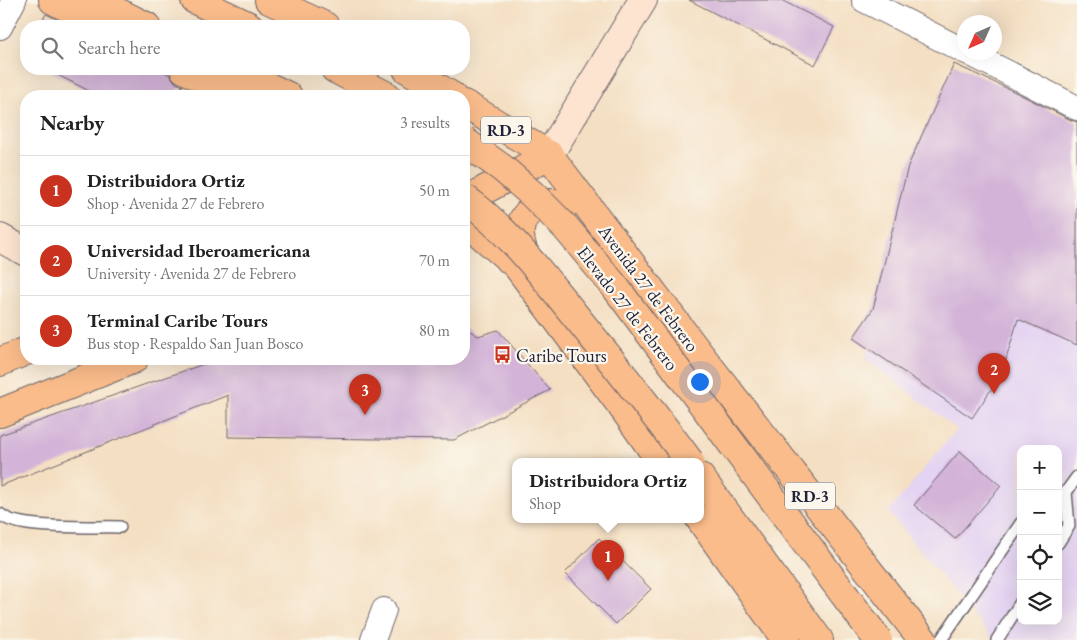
<!DOCTYPE html>
<meta charset="utf-8">
<style>
body{margin:0;font-family:"EB Garamond",serif;background:#f6f6f6;color:#222}
.controls{position:absolute;right:15px;bottom:15px;display:grid;overflow:hidden;border-radius:10px;box-shadow:0 5px 20px #0002}
.controls button{width:45px;height:45px;display:grid;place-items:center;padding:0;border:0;border-bottom:1px solid #e0e0e0;background:#fff;color:#222;font:25px sans-serif}
.compass{position:absolute;left:957px;top:15px;width:45px;height:45px;border-radius:50%;background:#fff;box-shadow:0 5px 20px #0002;rotate:225deg}
.you{position:absolute;left:699px;top:381px;width:18px;height:18px;margin:-12px;border:4px solid #fff;border-radius:50%;background:#1a73e8;box-shadow:0 0 0 8px #1a73e833}
.badge{display:grid;place-items:center;width:32px;height:32px;border-radius:50%;background:#c8321e;color:#fff;font-size:16px;font-weight:700}
.pin{position:absolute;translate:-50% -41px;filter:drop-shadow(0 1px 2px #0008)}
.pin::after{content:'';position:absolute;top:26px;width:18px;height:15px;background:inherit;clip-path:polygon(0 0,100% 0,50% 100%)}
.popup{position:absolute;left:512px;top:458px;width:192px;height:65px;box-sizing:border-box;display:grid;place-content:center;border-radius:10px;background:#fff;filter:drop-shadow(0 1px 4px #0005);font-size:16px;white-space:nowrap;color:#767676}
.popup b{font-size:19px;color:#222}
.popup::after{content:'';position:absolute;left:50%;top:100%;margin-left:-10px;border:10px solid transparent;border-top-color:#fff}
.list{margin:0;padding:0;list-style:none}
h2{display:flex;justify-content:space-between;align-items:center;height:65px;margin:0;padding:0 20px;font-size:21px}
h2 small{font-size:16px;font-weight:400;color:#767676}
.list li{display:grid;grid-template-columns:32px 1fr auto;gap:15px;align-items:center;box-sizing:border-box;height:70px;padding:0 20px;border-top:1px solid #e0e0e0}
.list b{display:block;font-size:19px;white-space:nowrap}
.list p{margin:0;font-size:16px;white-space:nowrap;color:#767676}
.list em{font-size:16px;font-style:normal;color:#767676}
.icon{flex:none;width:28px;height:28px;fill:none;stroke:currentColor;stroke-width:2;stroke-linecap:round;stroke-linejoin:round}
.map{position:relative;flex:none;width:1077px;height:640px;overflow:hidden}
.search{position:absolute;background:#fff;box-shadow:0 5px 20px #0002;left:20px;top:20px;width:450px;height:55px;display:flex;align-items:center;gap:12px;box-sizing:border-box;padding:0 18px;border-radius:20px;color:#767676;font-size:19px}
.panel{position:absolute;background:#fff;box-shadow:0 5px 20px #0002;left:20px;top:90px;width:450px;height:275px;border-radius:20px}
.map>svg:first-child{display:block}
</style>
<div class="map">
<svg width="1077" height="640" viewBox="0 0 1077 640">
<rect width="100%" height="100%" fill="#fbf7ec"/>
<filter id="ink" filterUnits="userSpaceOnUse"><feTurbulence type="fractalNoise" baseFrequency=".02" numOctaves="2"/><feDisplacementMap in="SourceGraphic" scale="10" xChannelSelector="R" yChannelSelector="G"/><feConvolveMatrix kernelMatrix="1 2 1 2 8 2 1 2 1" color-interpolation-filters="sRGB"/></filter>
<filter id="wash" filterUnits="userSpaceOnUse"><feTurbulence type="fractalNoise" baseFrequency=".0096" numOctaves="4" result="noise"/><feDisplacementMap in="SourceGraphic" scale="20" xChannelSelector="R" yChannelSelector="G"/><feGaussianBlur stdDeviation="1.12" result="paint"/><feColorMatrix in="noise" values="0 0 0 0 0 0 0 0 0 0 0 0 0 0 0 0 0 1.4 0 .05"/><feComposite in="paint" operator="in"/></filter>
<g filter="url(#wash)">
<rect width="100%" height="100%" fill="#f4dfc2"/>
<!-- built -->
<path fill="#e4d3f2" fill-rule="evenodd" d="M 1077,132 L 1077,640 L 994,640 L 888,512 L 957,429 L 865,359 L 900,268 ZM 1021,449 L 1058,449 L 1058,621 L 1021,621 Z"/>
<g id="blocks">
<!-- building -->
<g fill="#d3b3d8">
<polygon points="689,0 781,0 834,27 815,65"/>
<polygon points="46,14 70,26 39,26"/>
<polygon points="954,64 1013,91 1071,120 1077,122 1077,345 1018,319 1002,373 972,418 853,338 873,309 908,166"/>
<polygon points="46,69 159,69 170,75 176,83 183,86 167,96 99,96"/>
<polygon points="464,327 478,336 498,330 550,390 454,440 228,437 228,395 0,486 0,435 218,359 464,359"/>
<polygon points="960,451 1001,486 955,539 914,505"/>
<polygon points="599,538 651,589 616,624 565,573"/>
</g>
</g>
</g>
<g filter="url(#ink)">
<use href="#blocks" fill-opacity="0" stroke="#6c646a" stroke-width="1"/>
<g fill="none" stroke-linecap="round" stroke-linejoin="round">
<defs>
<g id="lane">
<polyline points="1058,495 1066,492 1077,477"/>
<path d="M 0,514 C 17,531 95,526 120,527"/>
<polyline points="1058,543 1069,526 1066,492"/>
<polyline points="941,640 1021,523"/>
<polyline points="997,640 1021,602"/>
</g>
<g id="street">
<polyline points="864,0 964,51"/>
<polyline points="0,27 14,0"/>
<polyline points="967,52 1077,108"/>
<polyline points="373,640 384,610"/>
</g>
<g id="secondary">
<polyline points="549,155 643,0"/>
<polyline points="0,238 26,252"/>
</g>
<g id="primary">
<polyline points="53,0 103,26"/>
<polyline points="269,0 325,26"/>
<polyline points="184,69 237,96"/>
<polyline points="407,69 452,96"/>
<polyline points="464,104 549,155 698,352 923,640"/>
<polyline points="464,201 549,155"/>
<polyline points="464,220 517,266 623,408 661,462"/>
<path d="M 530,264 C 524,255 519,241 520,230 C 522,209 547,197 564,206"/>
<polyline points="598,357 612,375 623,408"/>
<polyline points="0,362 26,351"/>
<polyline points="0,413 134,359"/>
<polyline points="700,519 786,640"/>
</g>
<g id="highway">
<polyline points="93,0 146,26"/>
<polyline points="195,0 249,26"/>
<polyline points="232,69 288,96"/>
<polyline points="335,69 387,96"/>
<polyline points="700,477 819,640"/>
</g>
</defs>
<!-- lane casing -->
<use href="#lane" stroke="#6c646a" stroke-width="14"/>
<!-- street casing -->
<use href="#street" stroke="#6c646a" stroke-width="26"/>
<!-- secondary casing -->
<use href="#secondary" stroke="#6c646a" stroke-width="30"/>
<!-- primary casing -->
<use href="#primary" stroke="#6c646a" stroke-width="30"/>
<!-- highway casing -->
<use href="#highway" stroke="#6c646a" stroke-width="30"/>
<!-- lane -->
<use href="#lane" stroke="#fff" stroke-width="11"/>
<!-- street -->
<use href="#street" stroke="#fff" stroke-width="24"/>
<!-- secondary -->
<use href="#secondary" stroke="#fde4d1" stroke-width="28"/>
<!-- primary -->
<use href="#primary" stroke="#fabc8b" stroke-width="28"/>
<!-- highway -->
<use href="#highway" stroke="#fabc8b" stroke-width="28"/>
<defs>
<g id="highway-bridge">
<polyline points="464,141 502,168 532,194 566,228 616,288 878,640"/>
<path d="M 464,198 C 509,230 543,276 578,319 C 616,366 654,413 690,462"/>
</g>
</defs>
<!-- highway-bridge casing -->
<use href="#highway-bridge" stroke="#6c646a" stroke-width="30" stroke-linecap="butt"/>
<!-- highway-bridge -->
<use href="#highway-bridge" stroke="#fabc8b" stroke-width="28"/>
</g>
</g>
<!-- icons -->
<defs>
<symbol id="bus-bare" viewBox="-9 -9 18 18"><path d="M-5-6H5V4H4V6H2V4H-2V6H-4V4H-5ZM-3.5-4V0h7V-4ZM-3.5 1.2v1.5H-2V1.2ZM2 1.2v1.5H3.5V1.2Z" fill="#c8321e" stroke="#fbf7ec" stroke-width="2.5" paint-order="stroke"/></symbol>
</defs>
<g fill-rule="evenodd">
<use href="#bus-bare" x="490" y="342" width="25" height="25"/>
</g>
<g text-anchor="middle" dominant-baseline="central" stroke-width="4.5" stroke-linejoin="round" paint-order="stroke">
<!-- shield labels -->
<g fill="#fbf7ec" stroke="#636270" stroke-width="1">
<rect x="481" y="116.5" width="50" height="27" rx="4"/>
<rect x="785" y="482.5" width="50" height="27" rx="4"/>
</g>
<g font-size="16" font-weight="bold" fill="#22223b">
<text x="506" y="130">RD-3</text>
<text x="810" y="496">RD-3</text>
</g>
<!-- street labels -->
<g font-size="18" fill="#22223b" stroke="#fbf7ec">
<text transform="translate(649 288) rotate(53)">Avenida 27 de Febrero</text>
<text transform="translate(628 308) rotate(52)">Elevado 27 de Febrero</text>
</g>
<!-- poi labels -->
<g font-size="18" fill="#22223b" stroke="#fbf7ec" text-anchor="start">
<text x="516" y="355">Caribe Tours</text>
</g>
</g>
</svg>
<div class="controls">
<button>+</button>
<button>−</button>
<button><svg class="icon" aria-label="locate" viewBox="0 0 24 24"><circle cx="12" cy="12" r="6"/><path d="M12 2v4M12 18v4M2 12h4M18 12h4"/></svg></button>
<button><svg class="icon" aria-label="layers" viewBox="0 0 24 24"><path d="M12 4l9 5-9 5-9-5zM3 14l9 5 9-5"/></svg></button>
</div>
<svg class="compass" viewBox="-18 -18 36 36"><path d="M0-13l5 13h-10z" fill="#e53935"/><path d="M0 13l5-13h-10z" fill="#767676"/></svg>
<div class="you"></div>
<div class="pin badge" style="left:608px;top:581px">1</div>
<div class="popup"><b>Distribuidora Ortiz</b>Shop</div>
<div class="pin badge" style="left:994px;top:394px">2</div>
<div class="pin badge" style="left:365px;top:415px">3</div>
<div class="search"><svg class="icon" aria-label="search" viewBox="0 0 24 24"><circle cx="10" cy="10" r="6"/><path d="M15 15l6 6"/></svg>Search here</div>
<section class="panel">
<h2>Nearby<small>3 results</small></h2>
<ul class="list">
<li><span class="badge">1</span><div><b>Distribuidora Ortiz</b><p>Shop · Avenida 27 de Febrero</p></div><em>50 m</em></li>
<li><span class="badge">2</span><div><b>Universidad Iberoamericana</b><p>University · Avenida 27 de Febrero</p></div><em>70 m</em></li>
<li><span class="badge">3</span><div><b>Terminal Caribe Tours</b><p>Bus stop · Respaldo San Juan Bosco</p></div><em>80 m</em></li>
</ul>
</section>
</div>
